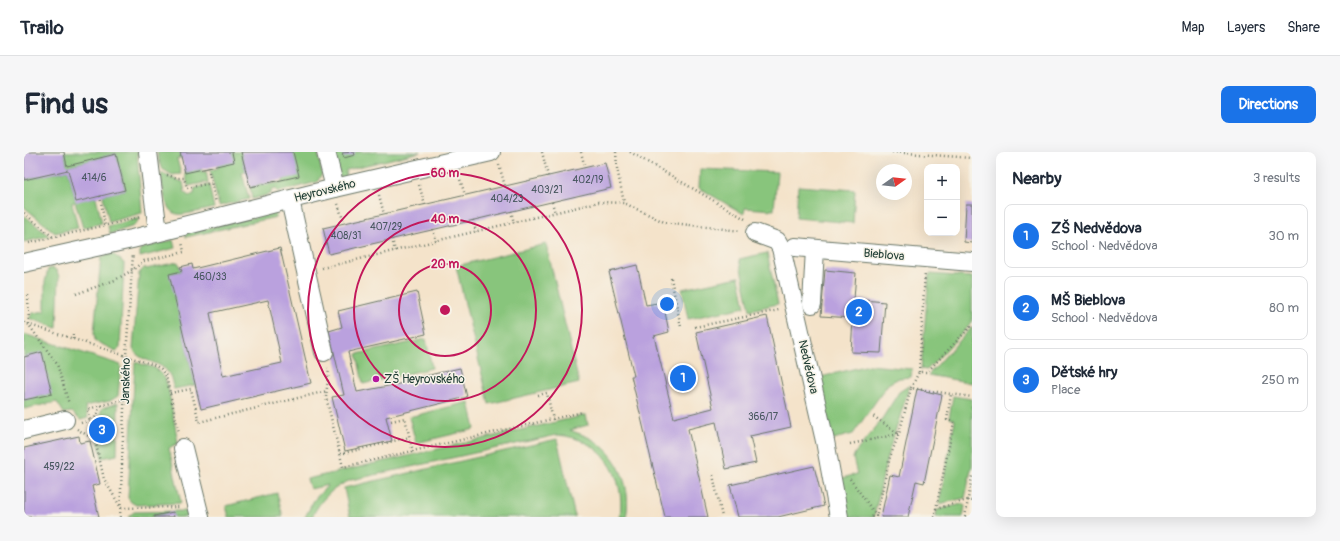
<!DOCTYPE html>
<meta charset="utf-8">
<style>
body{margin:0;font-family:Pangolin,sans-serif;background:#f6f6f7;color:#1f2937}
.controls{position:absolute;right:12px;top:12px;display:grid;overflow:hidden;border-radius:8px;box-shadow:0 4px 16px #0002}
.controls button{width:36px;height:36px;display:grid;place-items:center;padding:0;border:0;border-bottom:1px solid #e0e1e3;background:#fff;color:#1f2937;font:20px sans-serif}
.compass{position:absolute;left:852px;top:12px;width:36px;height:36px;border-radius:50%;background:#fff;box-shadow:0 4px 16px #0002;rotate:75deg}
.you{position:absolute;left:643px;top:152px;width:14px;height:14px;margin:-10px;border:3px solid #fff;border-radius:50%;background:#1a73e8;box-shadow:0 0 0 6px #1a73e833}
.badge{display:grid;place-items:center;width:26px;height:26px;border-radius:50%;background:#1a73e8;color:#fff;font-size:13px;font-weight:700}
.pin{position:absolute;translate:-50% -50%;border:2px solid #fff;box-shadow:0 1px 4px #0006}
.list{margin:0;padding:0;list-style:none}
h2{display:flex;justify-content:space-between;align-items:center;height:52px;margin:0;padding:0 16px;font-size:17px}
h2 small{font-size:13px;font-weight:400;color:#747a83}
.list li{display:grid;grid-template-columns:26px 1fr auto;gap:12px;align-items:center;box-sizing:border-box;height:64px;margin:0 8px 8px;padding:0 8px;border:1px solid #e0e1e3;border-radius:8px}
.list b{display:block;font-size:15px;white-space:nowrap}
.list p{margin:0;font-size:13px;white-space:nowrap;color:#747a83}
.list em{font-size:13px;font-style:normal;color:#747a83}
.map{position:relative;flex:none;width:948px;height:365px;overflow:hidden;border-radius:8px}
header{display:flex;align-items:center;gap:24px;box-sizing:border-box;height:56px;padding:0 20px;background:#fff;border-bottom:1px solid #e0e1e3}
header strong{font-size:19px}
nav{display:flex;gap:22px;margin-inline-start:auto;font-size:14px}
.intro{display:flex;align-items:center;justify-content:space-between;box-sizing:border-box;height:96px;padding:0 24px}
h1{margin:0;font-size:28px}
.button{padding:10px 18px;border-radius:8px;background:#1a73e8;color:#fff;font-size:14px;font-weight:700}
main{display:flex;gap:24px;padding:0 24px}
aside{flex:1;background:#fff;border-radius:8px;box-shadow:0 4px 16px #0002}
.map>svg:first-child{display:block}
</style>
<header>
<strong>Trailo</strong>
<nav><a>Map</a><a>Layers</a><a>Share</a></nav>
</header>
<div class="intro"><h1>Find us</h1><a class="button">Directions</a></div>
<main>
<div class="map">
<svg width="948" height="365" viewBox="0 0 948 365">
<rect width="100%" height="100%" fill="#f7f3e8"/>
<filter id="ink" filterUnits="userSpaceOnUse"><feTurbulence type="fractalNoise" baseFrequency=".025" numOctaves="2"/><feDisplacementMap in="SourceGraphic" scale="8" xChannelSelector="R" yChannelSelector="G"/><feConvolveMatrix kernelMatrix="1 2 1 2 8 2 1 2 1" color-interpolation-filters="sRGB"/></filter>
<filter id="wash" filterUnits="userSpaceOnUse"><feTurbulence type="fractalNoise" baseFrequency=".012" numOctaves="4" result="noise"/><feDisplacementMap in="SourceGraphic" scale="16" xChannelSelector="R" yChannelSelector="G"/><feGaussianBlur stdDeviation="0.9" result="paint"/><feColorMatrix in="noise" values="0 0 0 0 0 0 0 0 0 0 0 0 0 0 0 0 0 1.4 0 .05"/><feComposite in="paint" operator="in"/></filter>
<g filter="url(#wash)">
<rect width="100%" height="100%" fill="#f4e3ca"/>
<!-- green -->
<g fill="#88c57b" stroke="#548158">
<polygon points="40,0 113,0 118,61 85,70 79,43 101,38 92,2 43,14"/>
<polygon points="133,0 156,0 157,6 153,7 157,22 148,23 137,16"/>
<polygon points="208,0 217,0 222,19 218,21 225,47 195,54 186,18 194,16 194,13"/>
<polygon points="269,0 294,0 298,22 293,30 254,40 252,37 247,38 247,42 228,47 226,35 259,30"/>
<polygon points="306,0 396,0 322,18 321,28 316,25"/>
<polygon points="177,17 178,20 182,19 184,30 164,34 161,21"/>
<polygon points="676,17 753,20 750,58 721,56 720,62 675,36"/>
<polygon points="44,18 52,49 72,45 78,71 59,76 51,50 48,51 54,76 31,81 0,55 0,28"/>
<path d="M 138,21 L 147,26 L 159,30 L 161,41 L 165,44 L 170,42 L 171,36 L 185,33 L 190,56 C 147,65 144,71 137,24 Z"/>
<polygon points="774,34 831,38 829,71 772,66"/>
<polygon points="251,61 252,65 162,85 161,81"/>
<polygon points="0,63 25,84 0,90"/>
<polygon points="116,66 110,74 86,82 84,74"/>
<polygon points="149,88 151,96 116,105 116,97"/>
<polygon points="522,92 555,231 465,252 432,114"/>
<polygon points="743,101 754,152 726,158 715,107"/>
<polygon points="89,102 100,111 96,196 92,199 71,189 70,181 77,105"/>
<path d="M 154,110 L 158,119 L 146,122 L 171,233 L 150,237 C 148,233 148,226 145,222 C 138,208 115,211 109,197 L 115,121 L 121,115 L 122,117 Z"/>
<polygon points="29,116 33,119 35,125 33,176 5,166 9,161 21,159 21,130 24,117"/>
<polygon points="906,122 948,125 948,171 903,218 897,217 905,123"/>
<polygon points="715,125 721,155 664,167 658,137"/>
<polygon points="948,175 948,231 904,223"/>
<polygon points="0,182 97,213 94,244 86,249 61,254 64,266 56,268 48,260 40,261 33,250 0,257 0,248 27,242 18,201 0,205"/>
<polygon points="402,187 408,216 339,232 333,202"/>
<polygon points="111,210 131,216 141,226 145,240 154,291 145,296 157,351 112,353 107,350 104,346"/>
<polygon points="845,213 888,217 887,225 875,226 864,232 829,282 806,288 793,226"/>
<polygon points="886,233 863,305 850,365 823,365 815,327 833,322 829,306 831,301 856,270 875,240"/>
<polygon points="929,244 948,247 948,313 941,346 915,352 931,268 925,266"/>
<polygon points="445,250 451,277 392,291 385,265"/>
<polygon points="94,251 93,303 78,306 71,278 78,256"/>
<path d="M 562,263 L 564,273 L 546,278 C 555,282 565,284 574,291 C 596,307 608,338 602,365 L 596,365 C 602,322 577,286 533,283 L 327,328 C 309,335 296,348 288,365 L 281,365 L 290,348 L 304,333 L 286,337 L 283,327 Z"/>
<polygon points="533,287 551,365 326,365 320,336"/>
<polygon points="253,341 259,365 205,365 202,354"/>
<polygon points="938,352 941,354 939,365 912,365 913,358"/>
<polygon points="161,359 166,365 150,365 148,360 128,365 104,365 110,360"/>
</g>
<g id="blocks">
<!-- building -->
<g fill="#baa1de" fill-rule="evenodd">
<polygon points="5,0 40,0 43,14 92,2 101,38 52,50 44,18 0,28 0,1"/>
<polygon points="156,0 208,0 210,10 161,21"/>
<polygon points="217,0 269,0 275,24 226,35"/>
<polygon points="330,0 331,3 320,6 318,1"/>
<polygon points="581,11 587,36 305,102 299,76"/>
<polygon points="942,52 948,52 948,91 940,90"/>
<path d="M 256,96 L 287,231 L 177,257 L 145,122 L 158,119 L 156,115 L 168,112 L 169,117 ZM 244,148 L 258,211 L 199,224 L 186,161 Z"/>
<polygon points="613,113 622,153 639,150 645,180 630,184 650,266 689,256 672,180 743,164 767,275 726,284 732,311 702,317 692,270 664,277 684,365 641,365 607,224 610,224 585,120"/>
<polygon points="801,118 832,121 830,147 861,150 857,201 827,200 829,166 797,164"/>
<polygon points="393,140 402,182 324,200 333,240 380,231 379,229 436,216 443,245 362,265 368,289 321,299 308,245 320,243 305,179 318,175 314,159"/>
<polygon points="18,200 28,242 0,248 0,205"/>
<polygon points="893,237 918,243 900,331 892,329 884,365 857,365 866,323 875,325"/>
<polygon points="55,284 56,291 66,289 76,332 68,334 75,365 0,365 0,296"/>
<polygon points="790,314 800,354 754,365 714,365 706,333"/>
<polygon points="149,360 150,365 130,365 130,364"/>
</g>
</g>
</g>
<g filter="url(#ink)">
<use href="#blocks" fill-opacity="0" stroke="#6a7768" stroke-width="1"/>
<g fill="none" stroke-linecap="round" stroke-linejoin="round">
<defs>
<g id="minor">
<polyline points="124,0 134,80"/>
<polyline points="302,0 311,36"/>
<polyline points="266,48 300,200"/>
<polyline points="731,81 753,89 757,96 801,289 815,365"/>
<polyline points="771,95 948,110"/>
<polyline points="0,111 108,87 311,36 467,0"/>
<polyline points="788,152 791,97"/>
<polyline points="0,278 41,268"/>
<polyline points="159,296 176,365"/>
</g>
</defs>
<!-- minor casing -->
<use href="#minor" stroke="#6a7768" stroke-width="20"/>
<!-- path -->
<g stroke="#6a7768" stroke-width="2.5" stroke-dasharray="1 3" stroke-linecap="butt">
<polyline points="518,0 524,24"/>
<polyline points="557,0 561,16"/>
<polyline points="592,0 593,16 600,51"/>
<polyline points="606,0 723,68"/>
<polyline points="868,0 948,6"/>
<polyline points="475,13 481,34"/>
<polyline points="185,20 192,51"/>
<polyline points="143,23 153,26 160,26 163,36 187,31"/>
<polyline points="435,24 441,43"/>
<polyline points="395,33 401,53"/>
<polyline points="355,43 360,62"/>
<polyline points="76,44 81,73"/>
<polyline points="528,50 531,61"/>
<polyline points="314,52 320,71"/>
<polyline points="487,59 490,71"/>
<polyline points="0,61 29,85"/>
<polyline points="449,68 452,80"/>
<polyline points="409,77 412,89"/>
<polyline points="368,87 371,99"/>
<polyline points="5,91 117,65"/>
<polyline points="298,116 575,50 600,51 640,70 717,79"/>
<polyline points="647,126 657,175"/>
<polyline points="52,142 91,128 107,119 120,109 160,100 158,90"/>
<polyline points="4,143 5,173 33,212 45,252"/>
<polyline points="0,171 130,213 137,217 142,224 155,281"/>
<polyline points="671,175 755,158"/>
<polyline points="49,182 49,187"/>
<polyline points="305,216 302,245 319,315 559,260"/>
<polyline points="895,220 901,121"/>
<polyline points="887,236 895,220 903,220 948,173"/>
<polyline points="146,241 167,237 175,270 303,239"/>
<polyline points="514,243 523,241 529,268"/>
<polyline points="101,247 64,257 80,327 97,356 157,355"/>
<polyline points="367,269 381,266 389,300"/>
<polyline points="57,271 66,268"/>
<polyline points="68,273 76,254"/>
<polyline points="53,277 71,288"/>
<polyline points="826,292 875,282 849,264"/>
<polyline points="316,302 386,285"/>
<polyline points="689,323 698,365"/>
<polyline points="826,327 852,363 847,365"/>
<polyline points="912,357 930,270 923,268 927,242 948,245"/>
<polyline points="96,365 102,204 109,102"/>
<polyline points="852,365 866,305 875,282 887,236 927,242"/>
<polyline points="910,365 912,357 943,348 948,349"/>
<polyline points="941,365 948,324"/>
</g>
<!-- minor -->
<use href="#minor" stroke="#fff" stroke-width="18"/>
</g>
</g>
<!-- distance rings -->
<g fill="none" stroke="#c2185b" stroke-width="2">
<circle cx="421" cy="158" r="46"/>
<circle cx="421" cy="158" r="91"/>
<circle cx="421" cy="158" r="137"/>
</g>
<!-- markers -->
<circle fill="#b5179e" stroke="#f7f3e8" stroke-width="1.5" cx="352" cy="227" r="4"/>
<g text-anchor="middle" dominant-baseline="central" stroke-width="3" stroke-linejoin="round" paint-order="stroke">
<!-- number labels -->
<g font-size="10" fill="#46565e">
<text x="70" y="26">414/6</text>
<text x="564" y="28">402/19</text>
<text x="523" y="38">403/21</text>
<text x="483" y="47">404/23</text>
<text x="362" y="75">407/29</text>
<text x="322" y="84">408/31</text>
<text x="186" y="125">460/33</text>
<text x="739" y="265">366/17</text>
<text x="35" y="315">459/22</text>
</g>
<!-- street labels -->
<g font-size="12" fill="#1f3d34" stroke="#f7f3e8">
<text transform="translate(301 39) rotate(-14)">Heyrovského</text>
<text transform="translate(860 103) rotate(5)">Bieblova</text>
<text transform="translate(784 215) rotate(77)">Nedvědova</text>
<text transform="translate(102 229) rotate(-89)">Janského</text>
</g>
<!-- poi labels -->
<g font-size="12" fill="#1f3d34" stroke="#f7f3e8" text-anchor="start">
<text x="360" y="227">ZŠ Heyrovského</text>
</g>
</g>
<circle cx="421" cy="158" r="6" fill="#c2185b" stroke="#f7f3e8" stroke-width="2"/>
<g font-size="12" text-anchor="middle" font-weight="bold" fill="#c2185b" stroke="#f7f3e8" stroke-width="3" stroke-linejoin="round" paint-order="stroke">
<text x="421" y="25">60 m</text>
<text x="421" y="71">40 m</text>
<text x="421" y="116">20 m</text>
</g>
</svg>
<div class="controls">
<button>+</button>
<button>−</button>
</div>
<svg class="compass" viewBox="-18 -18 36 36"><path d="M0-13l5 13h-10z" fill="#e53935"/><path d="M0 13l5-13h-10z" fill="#747a83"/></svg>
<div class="you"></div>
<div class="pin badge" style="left:659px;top:226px">1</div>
<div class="pin badge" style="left:835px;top:160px">2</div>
<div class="pin badge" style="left:78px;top:278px">3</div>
</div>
<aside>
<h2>Nearby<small>3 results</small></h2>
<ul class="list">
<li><span class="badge">1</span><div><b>ZŠ Nedvědova</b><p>School · Nedvědova</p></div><em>30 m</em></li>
<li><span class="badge">2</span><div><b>MŠ Bieblova</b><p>School · Nedvědova</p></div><em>80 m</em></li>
<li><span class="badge">3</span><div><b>Dětské hry</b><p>Place</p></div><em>250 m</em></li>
</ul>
</aside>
</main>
